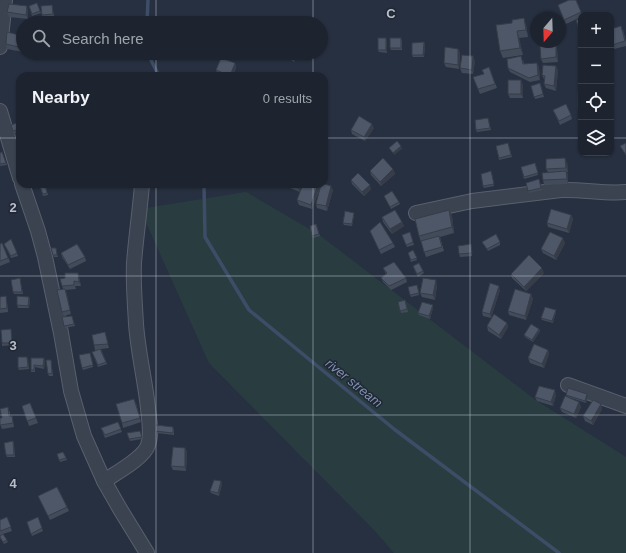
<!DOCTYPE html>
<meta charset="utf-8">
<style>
body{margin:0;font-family:Arial,sans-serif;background:#2a303c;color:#f1f3f6}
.controls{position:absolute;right:12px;top:12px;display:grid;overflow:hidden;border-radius:8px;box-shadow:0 1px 3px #0004}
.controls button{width:36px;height:36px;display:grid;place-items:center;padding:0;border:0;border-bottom:1px solid #3b414c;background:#1d2430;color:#f1f3f6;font:20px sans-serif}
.compass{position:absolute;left:530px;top:12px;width:36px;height:36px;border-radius:50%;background:#1d2430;box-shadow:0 1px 3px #0004;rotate:199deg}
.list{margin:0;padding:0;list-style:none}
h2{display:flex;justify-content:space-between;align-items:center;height:52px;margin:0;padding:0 16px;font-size:17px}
h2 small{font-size:13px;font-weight:400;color:#a0a4ab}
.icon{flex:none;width:22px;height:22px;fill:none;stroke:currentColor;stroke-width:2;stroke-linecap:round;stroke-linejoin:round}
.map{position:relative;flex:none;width:626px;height:553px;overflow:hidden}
.search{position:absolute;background:#1d2430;box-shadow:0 1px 3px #0004;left:16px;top:16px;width:312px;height:44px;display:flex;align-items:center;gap:10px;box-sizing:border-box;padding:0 14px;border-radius:22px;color:#a0a4ab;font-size:15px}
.panel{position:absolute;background:#1d2430;box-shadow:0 1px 3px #0004;left:16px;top:72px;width:312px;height:116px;border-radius:12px}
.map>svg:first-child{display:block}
</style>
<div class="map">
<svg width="626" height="553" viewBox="0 0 626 553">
<rect width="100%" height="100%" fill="#273040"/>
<!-- green -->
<polygon fill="#293d41" points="246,192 318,234 537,401 626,457 626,553 394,553 375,531 209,363 140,209"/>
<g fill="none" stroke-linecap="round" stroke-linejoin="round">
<!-- stream -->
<g stroke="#3e4d67" stroke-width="3.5">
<polyline points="147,23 148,0"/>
<polyline points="149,53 150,58 159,76"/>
<polyline points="204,184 205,237 249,310 394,429 559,553"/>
</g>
<defs>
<g id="minor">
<polyline points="0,47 5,0"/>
<polyline points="0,111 20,178"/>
<polyline points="22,184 38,231 45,257 61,333 71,391 84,436 104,481 120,509 147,553"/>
<path d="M 416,213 L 472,201 L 561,190 C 583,189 604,194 626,192"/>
<polyline points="568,385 626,406"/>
<path d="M 104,481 C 116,473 144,458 148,445 C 152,434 149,419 148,408 C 145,380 138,352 136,324 C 135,304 133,283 134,263 C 136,237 140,210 142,184"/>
</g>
</defs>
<!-- minor casing -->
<use href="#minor" stroke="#59606d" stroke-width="16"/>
<!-- minor -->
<use href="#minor" stroke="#3b4250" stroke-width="14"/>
</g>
<!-- wall -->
<g fill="#424b59">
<polygon points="37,3 41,13 32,16 29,6"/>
<polygon points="52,5 54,16 43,17 42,15"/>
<polygon points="28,10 28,19 9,17 7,12"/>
<polygon points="560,10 581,12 582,15 581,15 581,17 566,24"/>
<polygon points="496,25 526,25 528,37 519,38 523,55 503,58 500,51"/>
<polygon points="623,30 626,42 626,46 614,49 611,41"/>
<polygon points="23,36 23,52 7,49 6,44"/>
<polygon points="387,40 387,53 379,52 378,50"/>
<polygon points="402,40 402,50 391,50 390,48"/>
<polygon points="424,42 425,45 424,57 413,57 412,55"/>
<polygon points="538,42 551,42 551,43 539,45"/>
<polygon points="556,44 557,49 558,62 543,63 541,59"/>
<polygon points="458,49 460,53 459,69 446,67 444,63"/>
<polygon points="216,53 230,53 229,56"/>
<polygon points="283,53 300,53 294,62 283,54"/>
<polygon points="523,60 524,64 539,67 540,80 530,82 510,72 508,68"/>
<polygon points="475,61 473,74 462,73 460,68"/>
<polygon points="235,63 236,68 233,76 221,76 218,75 216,70"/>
<polygon points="489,67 497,88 480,94 473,77 484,74 482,70"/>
<polygon points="558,70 556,91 546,88 544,84 545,80 544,79 542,75"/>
<polygon points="540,83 544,97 535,99 531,86"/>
<polygon points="523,85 523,98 510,98 508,94"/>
<polygon points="581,93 581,112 580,112 578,108"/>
<polygon points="553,110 571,115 572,119 560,125"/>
<polygon points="489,121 491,130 477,132 476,130"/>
<polygon points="20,122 20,131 14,134 11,125"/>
<polygon points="374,128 365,141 352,134 351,130"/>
<polygon points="508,143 512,157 499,160 496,146"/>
<polygon points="2,152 7,165 0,166 0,153"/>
<polygon points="567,162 568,172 567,172 568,176 568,184 544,185 543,180 548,172 546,169"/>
<polygon points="535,163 538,175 524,179 521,167"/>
<polygon points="393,169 395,174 381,186 371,175 370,171"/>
<polygon points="492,174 494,186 484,188 483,186"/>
<polygon points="539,179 542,190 529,193 526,183"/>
<polygon points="351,180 371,189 364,196 352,184"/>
<polygon points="39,184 45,184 48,195 43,196"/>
<polygon points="284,184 319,184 320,186 333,190 327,211 317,208 316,204 320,188 312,209 299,205 297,200 300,192 285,186"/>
<polygon points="384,196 399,202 400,204 391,209"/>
<polygon points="449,210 452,216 454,233 440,237 444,251 426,257 419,236"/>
<polygon points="354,215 352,226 344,225 343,223"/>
<polygon points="571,215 573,219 569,233 548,227 547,223"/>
<polygon points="382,217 402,222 404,226 392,234 383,222"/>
<polygon points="316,224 320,236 313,238 312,236"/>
<polygon points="370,231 393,243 395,247 381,254"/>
<polygon points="410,232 414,245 407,247 402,235"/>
<polygon points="11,239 18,256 11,258 4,244"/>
<polygon points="482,242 500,242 500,245 488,251 483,244"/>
<polygon points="2,243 10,262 0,266 0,244"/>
<polygon points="565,243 556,260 543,253 541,249"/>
<polygon points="472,246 472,256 460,257 459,254"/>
<polygon points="56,250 58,257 54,257 53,255"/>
<polygon points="413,250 417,260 411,262 408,253"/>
<polygon points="61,253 85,257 86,261 70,269 62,257"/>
<polygon points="383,268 406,278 407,282 391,290 383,282 381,278 386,274"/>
<polygon points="414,269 423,271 424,273 418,277"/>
<polygon points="78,273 79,277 81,286 75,286 76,289 65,290 71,314 64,316 62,312 63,289 60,279 65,278"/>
<polygon points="544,273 526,291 512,278 511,274"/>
<polygon points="20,278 23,294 14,294 13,292"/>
<polygon points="417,285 419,295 411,297 408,287"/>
<polygon points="437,285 435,300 422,297 420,293"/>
<polygon points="500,290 491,318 483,316 482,312"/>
<polygon points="531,294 533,299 526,320 509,315 508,311"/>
<polygon points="0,297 7,301 8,312 0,313"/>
<polygon points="30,299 29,308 18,308 17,305"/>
<polygon points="405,300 408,312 401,313 398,302"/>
<polygon points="433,308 430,319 419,315 418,313"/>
<polygon points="556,312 553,323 542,320 541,318"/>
<polygon points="72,316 75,326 65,328 62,317"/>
<polygon points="507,323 508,327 501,339 488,331 487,326"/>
<polygon points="539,329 540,331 533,342 525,337 524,335"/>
<polygon points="11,331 12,345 2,346 2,343"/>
<polygon points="106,337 109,348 101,349 107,364 98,367 92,352 98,350 95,350 94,345"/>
<polygon points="548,350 549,354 544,368 530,363 528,358"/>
<polygon points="90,355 93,367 83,370 82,368"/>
<polygon points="31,358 45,360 44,369 35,367 35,372 31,372"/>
<polygon points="28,359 29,369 19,370 18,368"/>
<polygon points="51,360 53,376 49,376 48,374"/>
<polygon points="587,394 588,396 586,403 568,397 579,402 581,407 576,418 562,412 560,408 567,397 566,395"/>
<polygon points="556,395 553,406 537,401 535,397"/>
<polygon points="30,403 38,423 29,426 22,406"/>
<polygon points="136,403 141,422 123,428 122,423"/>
<polygon points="601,404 602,409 593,425 585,421 583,416"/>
<polygon points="10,411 10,416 12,416 13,420 14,427 2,429 0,424 2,418"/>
<polygon points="118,422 122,432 105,438 101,428"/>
<polygon points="174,429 174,435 156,433 155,431"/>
<polygon points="140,431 142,439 130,441 127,433"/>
<polygon points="13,441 14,444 15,457 7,457 6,455"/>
<polygon points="185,448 187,452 186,471 173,470 171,466"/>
<polygon points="63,452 67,460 60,462 57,454"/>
<polygon points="221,481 222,484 219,496 211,493 210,491"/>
<polygon points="38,496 67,507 69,511 50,520"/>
<polygon points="7,517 12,531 3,534 8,542 4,544 0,538 0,520"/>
<polygon points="38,517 43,531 32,536 27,522"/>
</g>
<!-- shaded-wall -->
<g fill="#363d49">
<polygon points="27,6 28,10 28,19 26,15"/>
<polygon points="524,18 526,25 528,37 526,30"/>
<polygon points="517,31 519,38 523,55 520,48"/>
<polygon points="386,38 387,40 387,53 386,50"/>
<polygon points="424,42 425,45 424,57 423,55"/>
<polygon points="556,44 557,49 558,62 556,57"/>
<polygon points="458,49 460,53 459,69 458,65"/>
<polygon points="296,53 300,53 294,62 293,57"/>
<polygon points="473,56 475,61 473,74 472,70"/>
<polygon points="235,63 236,68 233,76 230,76"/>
<polygon points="537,63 539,67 540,80 538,75"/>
<polygon points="556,66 558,70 556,91 554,86"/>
<polygon points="521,80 523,85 523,98 521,94"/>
<polygon points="372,124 374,128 365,141 364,137"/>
<polygon points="401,146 402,149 394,155 393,153"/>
<polygon points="565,158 567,162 568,172 566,168"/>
<polygon points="393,169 395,174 381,186 380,182"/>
<polygon points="566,171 568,176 568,184 567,179"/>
<polygon points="300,184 303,184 300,192 298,188"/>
<polygon points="318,184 319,184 320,186 312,209 311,205"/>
<polygon points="370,185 371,189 364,196 362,192"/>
<polygon points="331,186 333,190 327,211 326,206"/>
<polygon points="449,210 452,216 454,233 452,227"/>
<polygon points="571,215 573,219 569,233 567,229"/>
<polygon points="402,222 404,226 392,234 390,229"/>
<polygon points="563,238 565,243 556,260 554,256"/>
<polygon points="542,268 544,273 526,291 524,287"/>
<polygon points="78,273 79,277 81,286 79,282"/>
<polygon points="436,280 437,285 435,300 433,295"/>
<polygon points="499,286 500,290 491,318 490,314"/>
<polygon points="65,289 67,293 71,314 70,310"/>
<polygon points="531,294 533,299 526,320 525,316"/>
<polygon points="29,297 30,299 29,308 28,306"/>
<polygon points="433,305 433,308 430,319 429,316"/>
<polygon points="556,310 556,312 553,323 552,321"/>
<polygon points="507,323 508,327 501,339 499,335"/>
<polygon points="539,329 540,331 533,342 532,340"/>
<polygon points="548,350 549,354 544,368 542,364"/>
<polygon points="44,358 45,360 44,369 43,366"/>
<polygon points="555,390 556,395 553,406 551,402"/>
<polygon points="587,394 588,396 586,403 585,401"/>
<polygon points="579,402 581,407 576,418 574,414"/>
<polygon points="601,404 602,409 593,425 591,421"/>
<polygon points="185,448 187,452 186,471 185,467"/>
<polygon points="221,481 222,484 219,496 218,493"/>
</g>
<!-- building -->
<g fill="#4d5768" stroke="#363d49">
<polygon points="569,0 576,0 581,12 564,20 558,5"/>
<polygon points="37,3 40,11 32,14 29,6"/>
<polygon points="9,4 27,6 26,15 7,12"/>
<polygon points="52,5 53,14 42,15 41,6"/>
<polygon points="40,17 46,18 46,23 39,23"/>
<polygon points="524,18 526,30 517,31 520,48 500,51 496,25 512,23 512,20"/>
<polygon points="581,18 581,28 579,29 576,20"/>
<polygon points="621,26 625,41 612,45 611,41 611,29"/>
<polygon points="534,28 536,28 536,36"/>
<polygon points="7,32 23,36 23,48 6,44"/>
<rect x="378" y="38" width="8" height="12"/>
<rect x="390" y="38" width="11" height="10"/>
<polygon points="424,42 423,55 412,55 412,43"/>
<polygon points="556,44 556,57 541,59 540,46"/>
<polygon points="445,47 458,49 458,65 444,63"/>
<polygon points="286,53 296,53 293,57"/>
<polygon points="462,55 473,56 472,70 460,68"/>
<polygon points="521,56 523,64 537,63 538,75 529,78 508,68 507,59"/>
<polygon points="221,58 235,63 230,76 216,70"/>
<polygon points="543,65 556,66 554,86 544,84 545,76 542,75"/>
<polygon points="489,67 495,84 478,89 473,77 484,74 482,70"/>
<rect x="508" y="80" width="13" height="14"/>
<polygon points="540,83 543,94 534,97 531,86"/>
<polygon points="18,93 20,93 20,102"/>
<rect x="578" y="93" width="3" height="15"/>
<polygon points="566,104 571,115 559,121 553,110"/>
<polygon points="359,116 372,124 364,137 351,130"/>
<polygon points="488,118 490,128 476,130 475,120"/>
<polygon points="20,122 20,129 13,131 11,125"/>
<polygon points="20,132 20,140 17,133"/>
<polygon points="397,141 401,146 393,153 389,148"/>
<polygon points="508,143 511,155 499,158 496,146"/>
<polygon points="626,143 626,155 620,146"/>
<polygon points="2,152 6,163 0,164 0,153"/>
<polygon points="383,158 393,169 380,182 370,171"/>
<polygon points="565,158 566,168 546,169 546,159"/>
<polygon points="535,163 538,173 524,177 521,167"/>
<polygon points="491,171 494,184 483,186 481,174"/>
<polygon points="566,171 567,179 543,180 542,173"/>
<polygon points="358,173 370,185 362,192 351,180"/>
<polygon points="539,179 541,188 528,191 526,183"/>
<polygon points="39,184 45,184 47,193 43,194"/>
<polygon points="290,184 300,184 298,188"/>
<polygon points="303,184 318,184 311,205 297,200"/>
<polygon points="321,184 324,184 331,186 326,206 316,204"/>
<polygon points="392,191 399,202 390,207 384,196"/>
<polygon points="551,209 571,215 567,229 547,223"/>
<polygon points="395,210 402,222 390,229 382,217"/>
<polygon points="449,210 452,227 419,236 415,219"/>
<polygon points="345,211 354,213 352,224 343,223"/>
<polygon points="380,222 393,243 379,250 370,231"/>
<polygon points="316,224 319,234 312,236 310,226"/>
<polygon points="410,232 413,242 406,245 402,235"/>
<polygon points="550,232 563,238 554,256 541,249"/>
<polygon points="496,234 500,242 487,249 482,242"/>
<polygon points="439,236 442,247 424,252 421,241"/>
<polygon points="11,239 17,253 11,256 4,244"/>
<polygon points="2,243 8,258 0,261 0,244"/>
<polygon points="77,244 85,257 68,265 61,253"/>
<polygon points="471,244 472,253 459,254 458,246"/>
<polygon points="51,248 56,248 57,255 53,255"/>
<polygon points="413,250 417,258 411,260 408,253"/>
<polygon points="529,255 542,268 524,287 511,274"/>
<polygon points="394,262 406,278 389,286 381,278 387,273 383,268"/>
<polygon points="419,263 423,271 417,274 413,266"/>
<polygon points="65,273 78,273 79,282 74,281 74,285 62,286 60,279 65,278"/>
<polygon points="20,278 22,292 13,292 11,280"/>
<polygon points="423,278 436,280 433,295 420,293"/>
<polygon points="490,283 499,286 490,314 482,312"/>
<polygon points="417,285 419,293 410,295 408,287"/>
<polygon points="65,289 70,310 62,312 57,290"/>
<polygon points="515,289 531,294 525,316 508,311"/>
<polygon points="6,296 7,308 0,309 0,297"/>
<polygon points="17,296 29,297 28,306 17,305"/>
<polygon points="405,300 407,309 400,311 398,302"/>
<polygon points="422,302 433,305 429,316 418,313"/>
<polygon points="545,307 556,310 552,321 541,318"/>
<polygon points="494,314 507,323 499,335 487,326"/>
<polygon points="72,316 74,324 64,326 62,317"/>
<polygon points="531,324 539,329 532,340 524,335"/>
<polygon points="11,329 12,343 2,343 1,330"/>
<polygon points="105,332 108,344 94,345 92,335"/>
<polygon points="534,344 548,350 542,364 528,358"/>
<polygon points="100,349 106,362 98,365 92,352"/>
<polygon points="90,353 93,365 82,368 79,355"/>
<polygon points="18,357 27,357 28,367 18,368"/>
<polygon points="31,358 44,358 43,366 34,365 34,370 31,370"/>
<polygon points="46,360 51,360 52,373 48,374"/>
<polygon points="539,386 555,390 551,402 535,397"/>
<polygon points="568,388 587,394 585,401 566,395"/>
<polygon points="565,396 579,402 574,414 560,408"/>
<polygon points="134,399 140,418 122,423 116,404"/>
<polygon points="593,400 601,404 591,421 583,416"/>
<polygon points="30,403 36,418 27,421 22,406"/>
<polygon points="8,407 9,416 12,416 13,423 0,425 0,418 2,418 0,409"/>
<polygon points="118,422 121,429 105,435 101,428"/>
<polygon points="156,425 173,427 173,433 155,431"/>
<polygon points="140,431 142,437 129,439 127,433"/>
<polygon points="13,441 14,455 6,455 4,443"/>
<polygon points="173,447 185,448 185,467 171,466"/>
<polygon points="63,452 66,458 59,460 57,454"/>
<polygon points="214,480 221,481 218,493 210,491"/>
<polygon points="57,487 67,507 48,516 38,496"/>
<polygon points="7,517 11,527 0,531 0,520"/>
<polygon points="38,517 42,528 31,534 27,522"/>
<polygon points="3,534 7,540 3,542 0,537 0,536"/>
</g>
<!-- grid -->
<path fill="none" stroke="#b8beca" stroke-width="1" stroke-opacity="0.55" d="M 156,0 L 156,23M 313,0 L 313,23M 470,0 L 470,553M 156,53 L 156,76M 313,53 L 313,76M 0,138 L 20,138M 324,138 L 581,138M 611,138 L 626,138M 156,184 L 156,553M 313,184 L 313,553M 0,276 L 626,276M 0,415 L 626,415"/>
<g text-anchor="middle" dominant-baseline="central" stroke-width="3" stroke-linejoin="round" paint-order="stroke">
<!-- water labels -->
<g font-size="13" font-style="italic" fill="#8192b0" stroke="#202735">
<text transform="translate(354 383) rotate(39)">river stream</text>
</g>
</g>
<g font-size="13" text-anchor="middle" font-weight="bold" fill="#b8beca" stroke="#202735" stroke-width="3" stroke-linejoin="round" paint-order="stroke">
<text x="391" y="18">C</text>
<text x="13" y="212">2</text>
<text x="13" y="350">3</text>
<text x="13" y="488">4</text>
</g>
</svg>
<div class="controls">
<button>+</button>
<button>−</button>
<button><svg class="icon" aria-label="locate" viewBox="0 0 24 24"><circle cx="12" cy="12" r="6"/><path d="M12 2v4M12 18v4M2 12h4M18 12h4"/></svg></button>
<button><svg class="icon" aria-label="layers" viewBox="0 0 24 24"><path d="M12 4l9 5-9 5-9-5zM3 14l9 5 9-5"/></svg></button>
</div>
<svg class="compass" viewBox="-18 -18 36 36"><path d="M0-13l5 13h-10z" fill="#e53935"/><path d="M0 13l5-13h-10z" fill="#a0a4ab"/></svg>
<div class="search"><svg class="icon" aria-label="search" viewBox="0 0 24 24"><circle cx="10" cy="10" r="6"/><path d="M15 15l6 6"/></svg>Search here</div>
<section class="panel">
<h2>Nearby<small>0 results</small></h2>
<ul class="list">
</ul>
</section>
</div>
